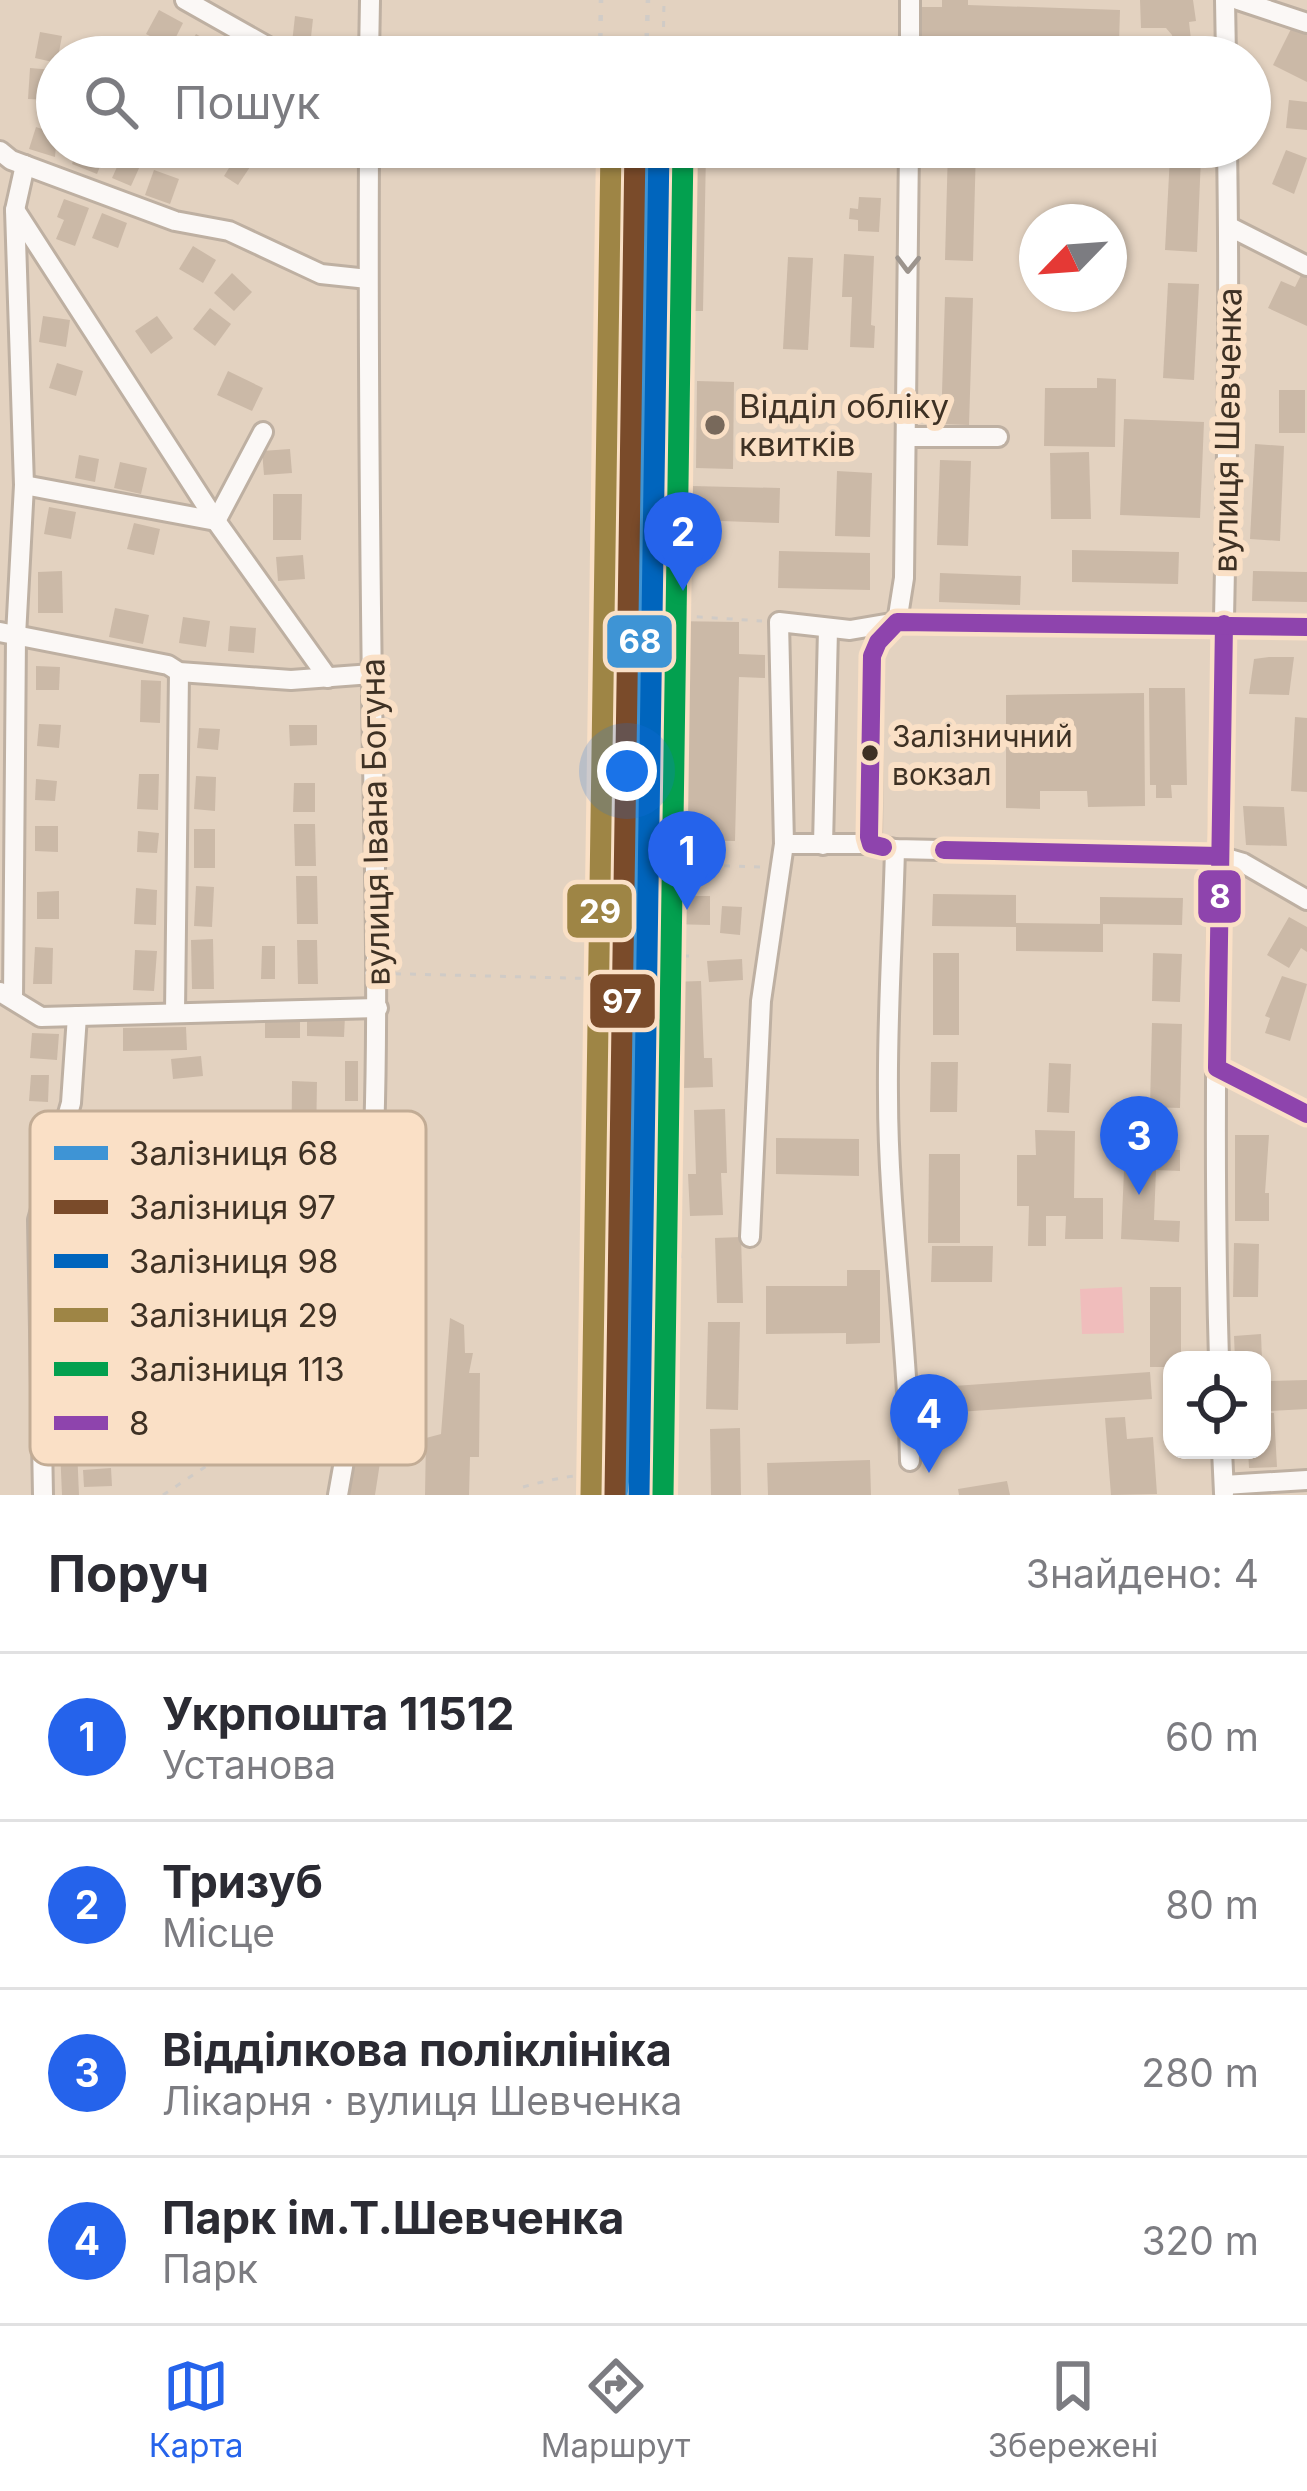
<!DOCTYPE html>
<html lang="uk">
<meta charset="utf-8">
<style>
body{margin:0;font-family:Inter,sans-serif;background:#f2f2f3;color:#2b2b33}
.controls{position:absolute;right:36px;bottom:36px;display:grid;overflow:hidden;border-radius:24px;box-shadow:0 3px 9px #0004}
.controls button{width:108px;height:108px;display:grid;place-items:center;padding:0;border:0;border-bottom:3px solid #e1e1e2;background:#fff;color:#2b2b33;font:60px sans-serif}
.compass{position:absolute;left:1019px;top:204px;width:108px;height:108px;border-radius:50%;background:#fff;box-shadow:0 3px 9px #0004;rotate:245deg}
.you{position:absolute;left:627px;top:771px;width:42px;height:42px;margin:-30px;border:9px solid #fff;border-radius:50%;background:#1a73e8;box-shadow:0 0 0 18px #1a73e833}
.badge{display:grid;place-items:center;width:78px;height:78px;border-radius:50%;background:#2563eb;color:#fff;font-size:39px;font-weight:700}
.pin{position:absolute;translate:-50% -99px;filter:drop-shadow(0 3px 6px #0008)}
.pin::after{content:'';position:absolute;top:63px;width:42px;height:36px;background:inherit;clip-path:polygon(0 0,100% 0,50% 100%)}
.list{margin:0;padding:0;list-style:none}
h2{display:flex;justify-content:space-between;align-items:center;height:156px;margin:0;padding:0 48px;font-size:51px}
h2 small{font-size:39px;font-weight:400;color:#7c7c81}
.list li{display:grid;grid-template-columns:78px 1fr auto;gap:36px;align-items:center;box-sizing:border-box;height:168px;padding:0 48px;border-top:3px solid #e1e1e2}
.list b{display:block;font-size:45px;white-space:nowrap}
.list p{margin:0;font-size:39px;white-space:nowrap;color:#7c7c81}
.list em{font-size:39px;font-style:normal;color:#7c7c81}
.icon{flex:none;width:66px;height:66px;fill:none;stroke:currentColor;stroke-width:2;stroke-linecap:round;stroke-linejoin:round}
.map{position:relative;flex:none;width:1307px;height:1495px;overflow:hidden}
.search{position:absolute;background:#fff;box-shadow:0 3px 9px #0004;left:36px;right:36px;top:36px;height:132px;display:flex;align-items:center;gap:30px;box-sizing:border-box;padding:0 42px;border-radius:66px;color:#7c7c81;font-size:45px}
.sheet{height:828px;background:#fff}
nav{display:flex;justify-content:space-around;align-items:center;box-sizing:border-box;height:168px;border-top:3px solid #e1e1e2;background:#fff;font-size:33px;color:#7c7c81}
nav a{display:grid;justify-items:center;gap:6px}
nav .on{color:#2563eb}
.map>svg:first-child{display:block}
</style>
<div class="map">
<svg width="1307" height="1495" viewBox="0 0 1307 1495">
<rect width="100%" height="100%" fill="#e3d2c0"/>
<!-- green -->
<polygon fill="#f0bdbc" points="1122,1287 1124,1333 1082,1334 1080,1289"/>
<!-- building -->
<g fill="#cbb9a7">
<polygon points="942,0 968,0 968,5 1120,10 1119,43 967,38 967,57 941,57 942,39 921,38 922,7 942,7"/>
<polygon points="1140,0 1193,0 1196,21 1189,22 1193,57 1175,57 1172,35 1166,28 1141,28"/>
<polygon points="159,10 183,23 171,47 146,34"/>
<polygon points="295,16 313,19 310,46 292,43"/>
<polygon points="1292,27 1307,35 1307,82 1273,65"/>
<polygon points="40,32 62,36 57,63 35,58"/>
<polygon points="196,34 219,47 213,57 183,57"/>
<polygon points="30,68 54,70 52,100 28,99"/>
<polygon points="1289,100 1307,102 1307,130 1286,128"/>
<polygon points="36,127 57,134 55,157 29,149"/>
<polygon points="78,147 107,149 97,174 72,164"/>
<polygon points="948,147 976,147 973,261 945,260"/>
<polygon points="1286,150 1307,158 1294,194 1272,184"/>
<polygon points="672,152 706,152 703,311 669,311"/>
<polygon points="237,155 252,164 238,185 224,176"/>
<polygon points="1170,156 1201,157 1197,252 1165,250"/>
<polygon points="121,158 140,166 131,186 112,178"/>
<polygon points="154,170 179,179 170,204 145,195"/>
<polygon points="859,197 881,198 879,232 858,231 858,220 849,219 850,208 858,209"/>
<polygon points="64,199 89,208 75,246 56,239 64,220 57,217"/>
<polygon points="102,213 127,223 118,248 92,238"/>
<polygon points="193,246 216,260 203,283 179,269"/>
<polygon points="844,254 874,256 871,325 875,326 874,348 850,347 852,297 842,297"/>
<polygon points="788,257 813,258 808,350 783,349"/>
<polygon points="232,273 252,292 234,311 214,293"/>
<polygon points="1302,273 1307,276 1307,326 1268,308 1281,281 1295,287"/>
<polygon points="1168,283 1199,284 1194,380 1163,378"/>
<polygon points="945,297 973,298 969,425 941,424"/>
<polygon points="210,308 231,324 215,346 193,329"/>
<polygon points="43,316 70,320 66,347 39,342"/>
<polygon points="157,316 173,338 151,354 135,331"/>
<polygon points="57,363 83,371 76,396 49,388"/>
<polygon points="228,371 263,388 252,411 217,395"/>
<polygon points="1097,378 1116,379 1115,447 1044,446 1045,388 1097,388"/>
<polygon points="697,381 734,382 733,469 696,468"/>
<rect x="1279" y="390" width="26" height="43"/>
<polygon points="1124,419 1204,422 1200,518 1120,515"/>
<polygon points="1255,444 1284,446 1280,541 1250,539"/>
<polygon points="290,449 292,473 264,475 262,451"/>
<polygon points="1089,452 1091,519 1051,519 1050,453"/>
<polygon points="79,455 99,459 95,482 75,478"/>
<polygon points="940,460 971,461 968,546 937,545"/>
<polygon points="120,462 147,468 141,494 114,488"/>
<polygon points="837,471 872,473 870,537 835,536"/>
<polygon points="692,486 780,488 779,523 691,520"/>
<polygon points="273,494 302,494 301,540 273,540"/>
<polygon points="49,507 76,512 71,539 44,534"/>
<polygon points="134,523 160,529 154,555 127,549"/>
<polygon points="1072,550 1179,552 1178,584 1072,582"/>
<polygon points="779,551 870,553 870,590 778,588"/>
<polygon points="303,555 305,579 278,581 276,557"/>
<polygon points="62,571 63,613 38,613 38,572"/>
<polygon points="1253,571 1307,572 1307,602 1252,601"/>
<polygon points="940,573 1021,576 1020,605 939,602"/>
<polygon points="115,608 149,615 143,644 109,637"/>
<polygon points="183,617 210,621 206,647 179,643"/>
<polygon points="669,621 739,622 739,654 765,655 765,678 739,677 735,841 666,840 667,801 656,801 656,794 666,794"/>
<polygon points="230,626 256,628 254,653 228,651"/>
<polygon points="1269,657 1294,657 1289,695 1249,694 1254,659"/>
<polygon points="36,666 60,667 59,690 36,690"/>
<polygon points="141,680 161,681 160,723 140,722"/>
<polygon points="1149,688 1185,688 1187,785 1171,785 1172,798 1156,798 1156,785 1150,785"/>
<polygon points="1144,693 1145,806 1088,807 1087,791 1040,791 1040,809 1006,808 1006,695"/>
<polygon points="1295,717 1307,718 1307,792 1291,791"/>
<polygon points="39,724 61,725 59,748 37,746"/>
<polygon points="289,725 317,725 317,745 290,746"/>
<polygon points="199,728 220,729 218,750 197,748"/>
<polygon points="139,774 159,774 158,810 137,809"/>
<polygon points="196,776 216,777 215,811 194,809"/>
<polygon points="36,779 57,781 55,801 35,800"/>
<polygon points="294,783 315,783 315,812 293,812"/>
<polygon points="1243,806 1284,807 1287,846 1246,845"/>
<polygon points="294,824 315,824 316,866 295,866"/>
<polygon points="35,826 58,826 58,852 35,851"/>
<rect x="194" y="829" width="21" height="39"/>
<polygon points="138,831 159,833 157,853 137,852"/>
<polygon points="296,876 317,876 318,924 297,924"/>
<polygon points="196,886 214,887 212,927 194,926"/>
<polygon points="136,888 157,890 156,925 134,924"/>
<polygon points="59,891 59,919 37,919 37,892"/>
<polygon points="933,894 1016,895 1016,923 1103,924 1103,952 1016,951 1016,927 932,926"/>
<polygon points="669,896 710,896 710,925 668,924"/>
<polygon points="1100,897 1183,898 1182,925 1100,924"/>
<polygon points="722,906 742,907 740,935 720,933"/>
<polygon points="1289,917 1307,927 1307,952 1301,948 1289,968 1267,955"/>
<polygon points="213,939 214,989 192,989 191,940"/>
<polygon points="297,940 317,940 318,984 298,984"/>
<polygon points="262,946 275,946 275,979 261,979"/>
<polygon points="35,947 53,948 52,984 33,984"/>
<polygon points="135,950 157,951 154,991 133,990"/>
<rect x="933" y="953" width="26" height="82"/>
<polygon points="1153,953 1182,954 1180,1002 1152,1001"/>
<polygon points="742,959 743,980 709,982 707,961"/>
<polygon points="1282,976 1307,984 1290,1041 1265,1033 1270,1018 1265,1016"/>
<polygon points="701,981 704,1058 712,1058 713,1087 683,1088 682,1062 674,1062 670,982"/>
<polygon points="307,1015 345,1016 344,1037 307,1036"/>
<rect x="265" y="1019" width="35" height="19"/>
<polygon points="1152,1023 1182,1024 1180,1108 1150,1107"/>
<polygon points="186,1027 187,1050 123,1051 123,1028"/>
<polygon points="32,1033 59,1034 57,1060 30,1058"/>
<polygon points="201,1056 203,1076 173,1079 171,1059"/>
<rect x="345" y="1061" width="13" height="40"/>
<polygon points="931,1062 958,1062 957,1112 930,1112"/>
<polygon points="1049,1063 1071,1064 1069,1113 1047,1112"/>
<polygon points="31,1075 49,1075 48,1102 29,1101"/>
<polygon points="292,1081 317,1082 315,1204 291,1204"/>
<polygon points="725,1109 727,1173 721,1173 723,1215 690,1216 688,1174 696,1174 694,1110"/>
<polygon points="1035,1130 1075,1131 1074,1198 1103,1198 1103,1239 1065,1239 1066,1216 1046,1216 1046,1246 1028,1246 1029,1206 1017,1206 1017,1155 1036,1155"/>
<polygon points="1235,1135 1269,1135 1265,1193 1269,1193 1269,1221 1235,1221"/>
<polygon points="776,1138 859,1139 859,1176 776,1174"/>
<polygon points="1125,1148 1180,1150 1180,1171 1156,1170 1154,1220 1180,1221 1179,1242 1121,1239"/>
<polygon points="929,1154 960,1154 960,1243 928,1243"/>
<polygon points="741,1237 743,1303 717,1303 715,1238"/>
<polygon points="1234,1243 1259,1244 1258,1297 1233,1297"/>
<polygon points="932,1246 993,1246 992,1282 931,1282"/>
<polygon points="847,1270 880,1270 880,1343 846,1344 846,1333 766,1334 766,1286 847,1286"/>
<polygon points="1150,1287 1181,1287 1181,1360 1172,1360 1172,1367 1150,1367"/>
<polygon points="450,1318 464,1325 465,1353 473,1353 469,1373 480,1373 479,1457 470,1457 469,1495 425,1495 426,1438 441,1434"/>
<polygon points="708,1322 740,1322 738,1410 706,1409"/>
<polygon points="1261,1334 1262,1360 1235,1360 1234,1336"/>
<polygon points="371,1341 398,1346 375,1495 348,1495"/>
<polygon points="1150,1372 1152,1399 927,1414 925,1388"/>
<polygon points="1307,1380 1307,1409 1270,1411 1269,1381"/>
<polygon points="58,1401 75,1401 79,1495 62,1495"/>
<polygon points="1262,1413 1274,1413 1277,1467 1249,1468 1248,1450 1262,1450"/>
<polygon points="1125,1417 1127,1439 1153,1437 1157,1494 1111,1495 1105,1418"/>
<polygon points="740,1428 741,1495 711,1495 710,1429"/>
<polygon points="870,1460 871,1495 768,1495 767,1463"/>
<polygon points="111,1468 112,1486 84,1487 83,1470"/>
<polygon points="1007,1481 1010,1495 959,1495 958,1489"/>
</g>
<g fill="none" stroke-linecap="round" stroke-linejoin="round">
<defs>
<g id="minor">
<polyline points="185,0 286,57"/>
<polyline points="1225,0 1226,57"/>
<polyline points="1238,0 1307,23"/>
<polyline points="369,57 370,0"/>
<polyline points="910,57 910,0"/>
<polyline points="0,151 11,160 175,221 229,231 321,274 368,279"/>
<polyline points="15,210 216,521 328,678"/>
<polyline points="1228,226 1307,266"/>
<polyline points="906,437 998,437"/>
<polyline points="24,485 216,521 263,432"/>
<polyline points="897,622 878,642 872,656 871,844 895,849 1219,856 1243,863 1307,900"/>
<polyline points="897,622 904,578 909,147"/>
<polyline points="0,632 168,665 179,672 291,680 372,674"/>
<polyline points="871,844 784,844 779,622 850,630 897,622 1307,627"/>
<polyline points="823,845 828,629"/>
<path d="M 895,849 C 893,931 887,1014 888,1096 C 888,1218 908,1339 910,1461"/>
<polyline points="0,992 41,1017 378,1008"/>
<polyline points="13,999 16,636 24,485 15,210 25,165"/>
<polyline points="175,1012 179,672"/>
<polyline points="1217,1068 1307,1114"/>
<polyline points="750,1237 761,1001 784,844"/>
<polyline points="131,1271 154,1274 186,1265 331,1281 365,1279"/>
<polyline points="265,1340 358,1345"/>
<path d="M 1219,1360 C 1207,956 1234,551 1227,147"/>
<polyline points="1222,1450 1224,1493"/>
<polyline points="1224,1485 1307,1480"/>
<polyline points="43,1495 38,1220 71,1103 77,1016"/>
<path d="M 338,1495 C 383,1254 378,1007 373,763 C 370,558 368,352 369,147"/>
</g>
</defs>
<!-- minor casing -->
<use href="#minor" stroke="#beb0a2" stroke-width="24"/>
<!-- path -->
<g stroke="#d0cbc6" stroke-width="3" stroke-dasharray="6 9" stroke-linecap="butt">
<polyline points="663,57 664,0"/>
<polyline points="654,499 661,147"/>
<polyline points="659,615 658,503 620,501 607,1159 680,1158"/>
<polyline points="760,867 647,863 654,614 762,621"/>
<polyline points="648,980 648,956 689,956"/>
<polyline points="640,1160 659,1350 661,1495"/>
<polyline points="653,1263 681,1260 667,1157"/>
<path d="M 523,1487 C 568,1474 615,1470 661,1470"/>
<polyline points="163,1495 220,1457 278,1408 320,1402 337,1393"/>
</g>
<!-- minor -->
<use href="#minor" stroke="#fbf8f6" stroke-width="18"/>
<!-- rail -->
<g stroke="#d1ccc7" stroke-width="4.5" stroke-dasharray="6 12" stroke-linecap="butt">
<polyline points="600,57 601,0"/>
<polyline points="646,57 648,0"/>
<polyline points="590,1495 610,147"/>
<polyline points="631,1495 631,1368"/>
</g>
<!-- path-bridge -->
<polyline stroke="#d0cbc6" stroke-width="3" stroke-dasharray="6 9" stroke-linecap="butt" points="365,973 648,980"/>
<defs>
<g id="bus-1">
<polyline points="1224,624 1217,1068 1307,1114"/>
<polyline points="883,847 871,844 869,837 872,656 878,642 897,622 1307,627"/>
<polyline points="944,850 1219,856"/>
</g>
</defs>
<!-- bus-1 casing -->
<use href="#bus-1" stroke="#fae0c6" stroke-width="27"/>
<!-- bus-1 -->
<use href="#bus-1" stroke="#8e44ad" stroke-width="18"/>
<defs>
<polyline id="rail-1" points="617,1495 631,1368 646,147"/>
<polyline id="rail-2" points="615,1495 635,147"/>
<polyline id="rail-3" points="639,1495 659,147"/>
<polyline id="rail-4" points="591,1495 611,147"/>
<polyline id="rail-5" points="663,1495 683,148"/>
</defs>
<!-- rail-1 casing -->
<use href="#rail-1" stroke="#fae0c6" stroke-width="30"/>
<!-- rail-2 casing -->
<use href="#rail-2" stroke="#fae0c6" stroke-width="30"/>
<!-- rail-3 casing -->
<use href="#rail-3" stroke="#fae0c6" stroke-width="30"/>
<!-- rail-4 casing -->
<use href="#rail-4" stroke="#fae0c6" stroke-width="30"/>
<!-- rail-5 casing -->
<use href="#rail-5" stroke="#fae0c6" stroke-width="30"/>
<!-- rail-1 -->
<use href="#rail-1" stroke="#3e94d5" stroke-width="21"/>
<!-- rail-2 -->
<use href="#rail-2" stroke="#7a4b2a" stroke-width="21"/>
<!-- rail-3 -->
<use href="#rail-3" stroke="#0065bd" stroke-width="21"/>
<!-- rail-4 -->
<use href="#rail-4" stroke="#9e8545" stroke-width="21"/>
<!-- rail-5 -->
<use href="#rail-5" stroke="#03a04f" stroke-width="21"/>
</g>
<!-- one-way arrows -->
<defs><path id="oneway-chevron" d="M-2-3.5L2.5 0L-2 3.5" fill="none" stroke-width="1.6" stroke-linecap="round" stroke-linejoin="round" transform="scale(3)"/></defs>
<use stroke="#9c948d" href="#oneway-chevron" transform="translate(908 264) rotate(91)"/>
<!-- markers -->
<circle fill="#78695b" stroke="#fae0c6" stroke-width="4.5" cx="715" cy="425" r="12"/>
<circle fill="#3e3124" stroke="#fae0c6" stroke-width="4.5" cx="870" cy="753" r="10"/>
<g text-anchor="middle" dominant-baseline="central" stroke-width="12" stroke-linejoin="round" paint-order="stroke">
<!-- bus labels -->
<g font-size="30" fill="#3e3124" stroke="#fae0c6" text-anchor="start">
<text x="892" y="736">Залізничний<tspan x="892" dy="38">вокзал</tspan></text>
</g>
<!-- poi labels -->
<g font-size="33" fill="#3e3124" stroke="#fae0c6" text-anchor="start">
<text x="739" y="406">Відділ обліку<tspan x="739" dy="38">квитків</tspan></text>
</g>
<!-- street labels -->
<g font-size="33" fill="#3e3124" stroke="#fae0c6">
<text transform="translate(1227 430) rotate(-89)">вулиця Шевченка</text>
<text transform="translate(375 822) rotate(-91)">вулиця Івана Богуна</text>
</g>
</g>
<!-- legend -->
<rect x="30" y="1111" width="396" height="354" rx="18" fill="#fae0c6" stroke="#c2ac95" stroke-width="3"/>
<rect x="54" y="1146" width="54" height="14" fill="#3e94d5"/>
<rect x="54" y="1200" width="54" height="14" fill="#7a4b2a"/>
<rect x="54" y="1254" width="54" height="14" fill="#0065bd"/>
<rect x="54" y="1308" width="54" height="14" fill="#9e8545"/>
<rect x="54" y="1362" width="54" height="14" fill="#03a04f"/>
<rect x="54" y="1416" width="54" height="14" fill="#8e44ad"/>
<g font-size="33" fill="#3e3124">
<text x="129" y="1165">Залізниця 68</text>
<text x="129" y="1219">Залізниця 97</text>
<text x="129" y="1273">Залізниця 98</text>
<text x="129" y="1327">Залізниця 29</text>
<text x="129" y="1381">Залізниця 113</text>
<text x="129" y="1435">8</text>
</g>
<g stroke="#fae0c6" stroke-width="4.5">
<rect x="605" y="613" width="69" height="57" rx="12" fill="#3e94d5"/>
<rect x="1196" y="868" width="47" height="57" rx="12" fill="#8e44ad"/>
<rect x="565" y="882" width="69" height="58" rx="12" fill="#9e8545"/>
<rect x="588" y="972" width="69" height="58" rx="12" fill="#7a4b2a"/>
</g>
<g font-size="33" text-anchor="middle" font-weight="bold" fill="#fff">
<text x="640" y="653">68</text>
<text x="1220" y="908">8</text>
<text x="600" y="923">29</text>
<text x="622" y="1013">97</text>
</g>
</svg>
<div class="controls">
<button><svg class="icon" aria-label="locate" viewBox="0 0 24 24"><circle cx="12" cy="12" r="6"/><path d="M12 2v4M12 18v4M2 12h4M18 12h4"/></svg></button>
</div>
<svg class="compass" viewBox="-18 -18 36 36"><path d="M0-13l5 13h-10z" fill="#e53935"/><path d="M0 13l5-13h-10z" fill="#7c7c81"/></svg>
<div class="you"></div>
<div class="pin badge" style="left:687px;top:910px">1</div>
<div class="pin badge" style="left:683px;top:591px">2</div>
<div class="pin badge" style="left:1139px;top:1195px">3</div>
<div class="pin badge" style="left:929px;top:1473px">4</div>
<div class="search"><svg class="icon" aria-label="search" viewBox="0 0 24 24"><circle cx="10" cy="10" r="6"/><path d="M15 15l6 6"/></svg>Пошук</div>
</div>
<section class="sheet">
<h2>Поруч<small>Знайдено: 4</small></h2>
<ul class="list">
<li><span class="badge">1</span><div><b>Укрпошта 11512</b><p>Установа</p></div><em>60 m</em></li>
<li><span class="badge">2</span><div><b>Тризуб</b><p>Місце</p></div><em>80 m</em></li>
<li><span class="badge">3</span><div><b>Відділкова поліклініка</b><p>Лікарня · вулиця Шевченка</p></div><em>280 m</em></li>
<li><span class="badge">4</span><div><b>Парк ім.Т.Шевченка</b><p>Парк</p></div><em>320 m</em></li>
</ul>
</section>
<nav>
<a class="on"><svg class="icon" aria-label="map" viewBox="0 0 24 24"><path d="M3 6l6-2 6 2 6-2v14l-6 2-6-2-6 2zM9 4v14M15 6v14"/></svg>Карта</a>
<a><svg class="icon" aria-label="directions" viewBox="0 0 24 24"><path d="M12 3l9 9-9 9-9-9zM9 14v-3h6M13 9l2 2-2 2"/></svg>Маршрут</a>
<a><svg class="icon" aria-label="saved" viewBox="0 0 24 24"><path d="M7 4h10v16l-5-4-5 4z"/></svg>Збережені</a>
</nav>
